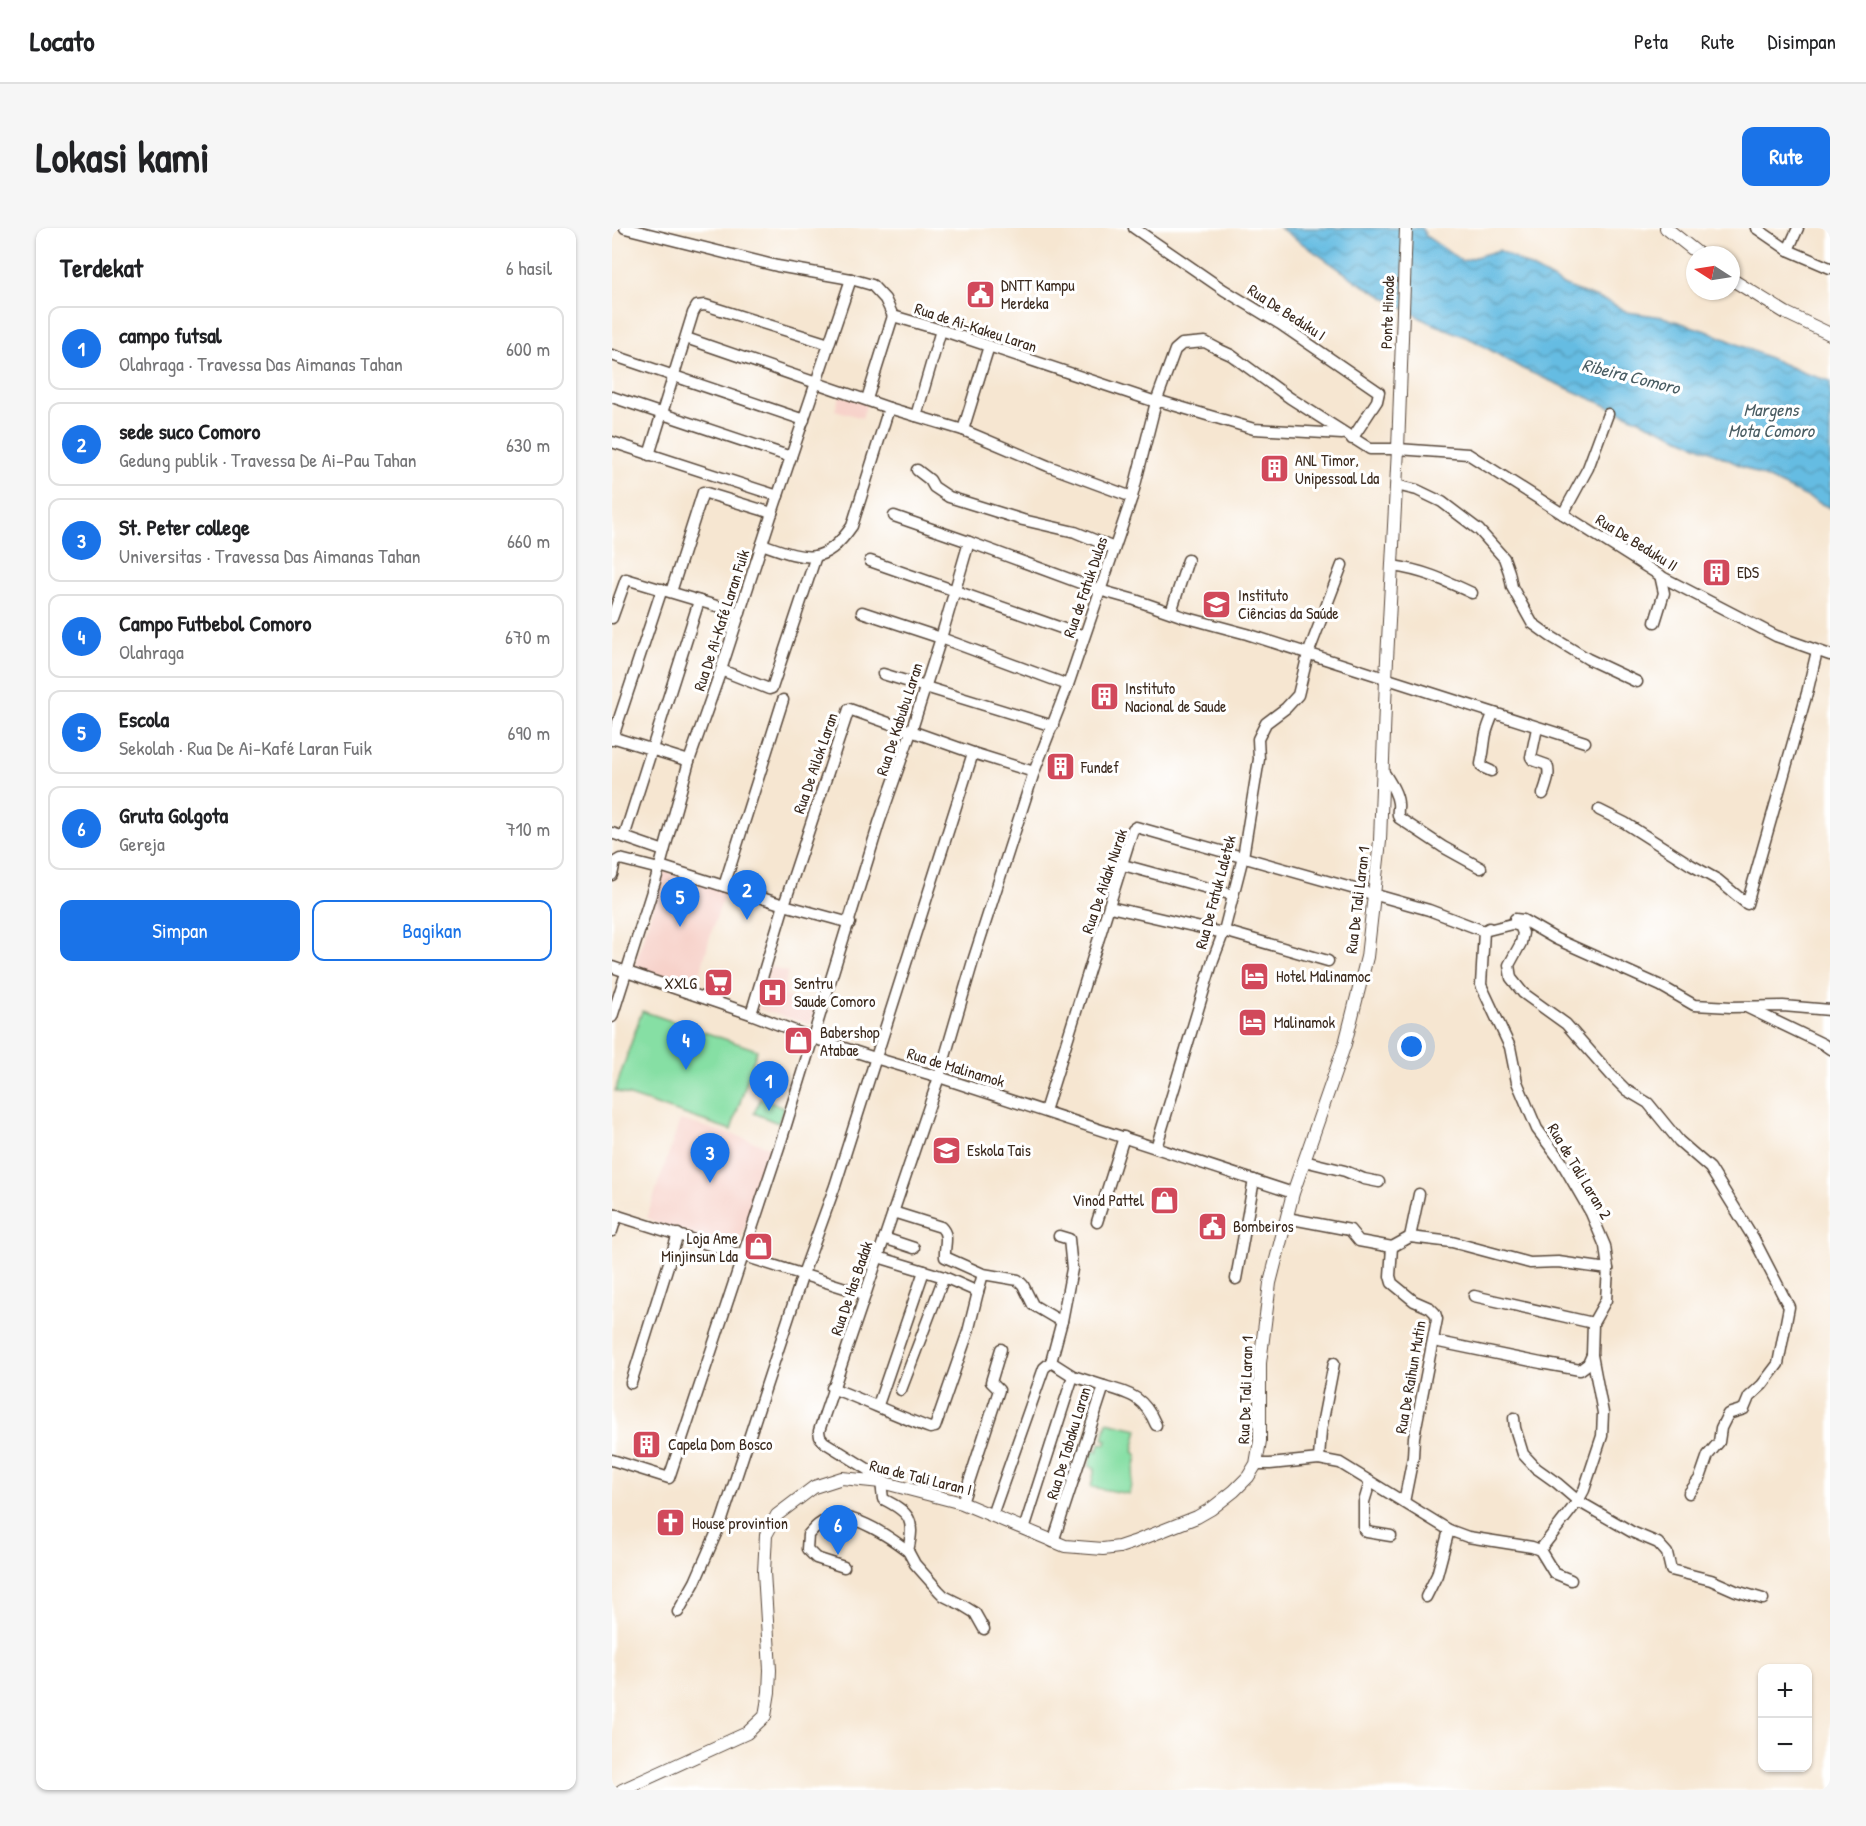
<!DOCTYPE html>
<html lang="id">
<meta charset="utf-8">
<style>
body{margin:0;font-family:"Patrick Hand",sans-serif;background:#f6f6f6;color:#202124}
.controls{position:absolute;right:18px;bottom:18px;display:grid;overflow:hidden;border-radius:12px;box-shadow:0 2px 4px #0004}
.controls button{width:54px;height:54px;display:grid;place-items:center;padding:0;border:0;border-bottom:2px solid #e0e0e0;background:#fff;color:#202124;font:30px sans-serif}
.compass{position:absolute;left:1074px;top:18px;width:54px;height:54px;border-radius:50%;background:#fff;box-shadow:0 2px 4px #0004;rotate:282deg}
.you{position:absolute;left:800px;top:819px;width:21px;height:21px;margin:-15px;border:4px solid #fff;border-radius:50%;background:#1a73e8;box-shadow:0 0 0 9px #1a73e833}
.badge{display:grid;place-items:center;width:39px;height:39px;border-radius:50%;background:#1a73e8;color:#fff;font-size:20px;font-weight:700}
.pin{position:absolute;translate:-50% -50px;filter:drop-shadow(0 2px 3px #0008)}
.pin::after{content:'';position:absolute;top:32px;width:21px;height:18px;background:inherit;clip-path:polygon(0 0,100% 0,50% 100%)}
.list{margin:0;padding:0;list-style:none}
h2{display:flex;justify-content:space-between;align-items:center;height:78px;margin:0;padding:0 24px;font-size:26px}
h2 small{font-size:20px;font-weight:400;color:#757577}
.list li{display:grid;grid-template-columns:39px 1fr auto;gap:18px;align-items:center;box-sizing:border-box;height:84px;margin:0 12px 12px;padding:0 12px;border:2px solid #e0e0e0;border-radius:12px}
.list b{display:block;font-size:22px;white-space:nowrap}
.list p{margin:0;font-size:20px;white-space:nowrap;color:#757577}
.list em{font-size:20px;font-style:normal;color:#757577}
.actions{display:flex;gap:12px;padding:18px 24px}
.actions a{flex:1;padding:14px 0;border:2px solid #1a73e8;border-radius:12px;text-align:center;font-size:21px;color:#1a73e8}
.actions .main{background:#1a73e8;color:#fff}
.map{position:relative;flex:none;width:1218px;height:1562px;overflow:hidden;border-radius:12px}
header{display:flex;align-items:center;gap:36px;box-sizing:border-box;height:84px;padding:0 30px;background:#fff;border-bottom:2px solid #e0e0e0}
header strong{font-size:28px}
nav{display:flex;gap:33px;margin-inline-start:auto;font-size:21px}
.intro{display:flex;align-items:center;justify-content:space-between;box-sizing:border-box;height:144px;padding:0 36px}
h1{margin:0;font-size:42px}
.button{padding:15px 27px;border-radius:12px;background:#1a73e8;color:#fff;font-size:21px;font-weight:700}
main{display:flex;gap:36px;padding:0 36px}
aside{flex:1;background:#fff;border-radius:12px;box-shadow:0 2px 4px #0004}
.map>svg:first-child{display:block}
</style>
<header>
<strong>Locato</strong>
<nav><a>Peta</a><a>Rute</a><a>Disimpan</a></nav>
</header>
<div class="intro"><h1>Lokasi kami</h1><a class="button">Rute</a></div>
<main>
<aside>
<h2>Terdekat<small>6 hasil</small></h2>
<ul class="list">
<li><span class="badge">1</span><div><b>campo futsal</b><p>Olahraga · Travessa Das Aimanas Tahan</p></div><em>600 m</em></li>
<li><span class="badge">2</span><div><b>sede suco Comoro</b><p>Gedung publik · Travessa De Ai-Pau Tahan</p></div><em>630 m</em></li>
<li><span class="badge">3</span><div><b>St. Peter college</b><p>Universitas · Travessa Das Aimanas Tahan</p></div><em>660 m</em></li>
<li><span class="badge">4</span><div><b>Campo Futbebol Comoro</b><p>Olahraga</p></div><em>670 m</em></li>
<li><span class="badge">5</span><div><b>Escola</b><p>Sekolah · Rua De Ai-Kafé Laran Fuik</p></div><em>690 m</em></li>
<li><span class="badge">6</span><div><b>Gruta Golgota</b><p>Gereja</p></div><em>710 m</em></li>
</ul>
<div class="actions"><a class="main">Simpan</a><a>Bagikan</a></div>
</aside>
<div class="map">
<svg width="1218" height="1562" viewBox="0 0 1218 1562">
<defs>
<pattern id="water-waves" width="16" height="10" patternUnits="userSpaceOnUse" patternTransform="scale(1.5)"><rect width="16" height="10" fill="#65bce2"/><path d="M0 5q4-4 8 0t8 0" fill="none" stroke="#5499b7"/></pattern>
</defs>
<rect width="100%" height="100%" fill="#fff"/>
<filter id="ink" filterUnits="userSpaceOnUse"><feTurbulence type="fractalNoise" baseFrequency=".0167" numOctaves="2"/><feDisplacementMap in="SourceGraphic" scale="12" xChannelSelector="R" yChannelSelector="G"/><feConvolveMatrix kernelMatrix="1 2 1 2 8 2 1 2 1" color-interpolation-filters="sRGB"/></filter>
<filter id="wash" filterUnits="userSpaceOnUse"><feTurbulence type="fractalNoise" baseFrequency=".008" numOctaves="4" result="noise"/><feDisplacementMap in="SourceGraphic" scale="24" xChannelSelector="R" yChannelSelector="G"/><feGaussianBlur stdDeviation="1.35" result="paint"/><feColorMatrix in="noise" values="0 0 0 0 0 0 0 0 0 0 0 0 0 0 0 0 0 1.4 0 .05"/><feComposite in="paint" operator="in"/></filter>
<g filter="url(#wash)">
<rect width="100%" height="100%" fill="#f6e6d1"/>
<!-- built -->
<g fill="#f7d1c9">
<polygon points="228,167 255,175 250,190 223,182"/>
<polygon points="52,643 114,662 99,705 85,758 22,739"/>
<polygon points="156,738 176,744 172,758 175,760 173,768 204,778 198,796 143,780"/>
<polygon points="68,892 126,908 162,921 126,1019 45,996 35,989"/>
</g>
<!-- garden -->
<g fill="#86dfa4" stroke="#608461" stroke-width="1.5">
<polygon points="30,783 145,822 119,902 3,863"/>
<polygon points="149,870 172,880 166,895 142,885"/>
<polygon points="495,1194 526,1201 521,1223 525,1228 517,1266 479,1259 483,1240 477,1238 481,1222 486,1223 488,1215 494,1216 495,1212 491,1211"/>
</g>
<!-- water -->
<polygon fill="url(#water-waves)" stroke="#507380" stroke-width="1.5" points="668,0 810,0 814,8 850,33 887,22 953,58 999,75 1015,84 1051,89 1100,105 1192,145 1218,153 1218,280 1098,223 911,141 861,112 814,93 746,54"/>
</g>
<g filter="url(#ink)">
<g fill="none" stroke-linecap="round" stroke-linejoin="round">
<defs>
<g id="minor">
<polyline points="13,0 165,38 239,51 260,57 273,71 281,88 329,102 544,174 551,174 642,201 730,206"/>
<polyline points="522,0 612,62 668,96 767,164 765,173 740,211"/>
<polyline points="1144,0 1176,22 1218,40"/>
<polyline points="1176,22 1186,0"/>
<polyline points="74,110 277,180 351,202 436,238 520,269"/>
<polyline points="0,127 192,192"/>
<polyline points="0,169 179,229"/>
<polyline points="255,171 281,88"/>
<polyline points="304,188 329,102"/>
<polyline points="351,202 377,118"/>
<polyline points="0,214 166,268"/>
<polyline points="37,227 81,85 85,78 93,77 217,116"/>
<polyline points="305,242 318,252 322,259 337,269 411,292 463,304 502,320"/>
<polyline points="784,257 805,262 830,274 867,302 892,330 897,344 900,359 920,395 938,408 976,431 1025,454"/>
<polyline points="951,286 976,240 996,186"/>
<polyline points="282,288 357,314"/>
<path d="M 150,316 C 192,331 211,340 240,298 L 277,180"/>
<polyline points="258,333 472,408"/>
<path d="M 780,338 C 811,342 832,352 860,365"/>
<polyline points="59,364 91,264 160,285"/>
<polyline points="250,384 329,410 456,457"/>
<polyline points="559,384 576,332"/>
<polyline points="0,390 14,351 128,385"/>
<polyline points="1043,394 1052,365 1048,347"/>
<polyline points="109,442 157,461 160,460 204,328"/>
<polyline points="271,446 441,498"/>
<path d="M 925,500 L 919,529 L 921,532 L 935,537 C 939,546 934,557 931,566"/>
<polyline points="0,509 77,533"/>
<polyline points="0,512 50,361"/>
<path d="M 771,543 C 777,553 785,564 786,575 C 787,581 784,584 787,590 L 831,619 L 869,640"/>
<path d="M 879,543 L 870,539 L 869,536 C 871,527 872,520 873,511 C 874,502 878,494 881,486"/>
<polyline points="987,582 1013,595 1079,637 1106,652 1135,676 1195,465 1205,423"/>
<polyline points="0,605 52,623"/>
<polyline points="12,609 87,373"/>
<polyline points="511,637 621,667"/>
<polyline points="48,638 172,677 238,695"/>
<polyline points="0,647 3,634 8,631 47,641"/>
<polyline points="112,658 171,472"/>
<polyline points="498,679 611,705"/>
<polyline points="903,691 911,692 944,711 1049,758 1082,777 1119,779 1171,778 1218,782"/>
<polyline points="612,703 716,733"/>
<polyline points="0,739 139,786 201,810 263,830 327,849 681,965"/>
<polyline points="1136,780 1211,816 1218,821"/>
<polyline points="139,786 172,677 237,481 361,525 422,544"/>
<polyline points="0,789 48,638 77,533 109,442 160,285 239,51"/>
<polyline points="433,883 521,601 524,599 817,682 872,703 900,696 908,698 911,705 909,715 897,737 899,750 911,765 954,796 999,847 1014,862 1036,875 1067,913 1098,940 1142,1011 1177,1079 1166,1136 1150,1157 1137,1169 1132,1181 1116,1186 1109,1200 1107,1214 1096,1227 1088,1250 1077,1265"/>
<polyline points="544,920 601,732 612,703 631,629 647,531 646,511 654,495 674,480 686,467 696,426 730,337"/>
<polyline points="692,933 733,943 752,951 767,954"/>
<path d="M 281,984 L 329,999 C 338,1008 332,1017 333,1029 L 371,1046"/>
<polyline points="0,986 252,1066"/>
<polyline points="675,990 738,1002 747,1013 780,1019 778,1048 780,1055 802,1073 818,1080 823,1085 825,1091 802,1209 801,1229 792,1274"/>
<polyline points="485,994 512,909"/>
<polyline points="0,1003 5,987"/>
<polyline points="447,1008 457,1011 460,1041 450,1093"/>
<polyline points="798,1009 807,966"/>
<polyline points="272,1010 302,1020"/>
<polyline points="780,1019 798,1009 840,1014 918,1035 946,1034 996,1041"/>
<polyline points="266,1029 332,1049 366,1064 371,1046 406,1052 411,1057 421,1077 443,1090 450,1093 439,1134 461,1148 492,1158 441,1314"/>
<polyline points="624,1051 642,952"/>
<polyline points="862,1068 981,1095"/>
<polyline points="822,1113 929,1135 968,1142 976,1136 980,1127"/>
<polyline points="19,1155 66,1006"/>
<path d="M 492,1158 C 520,1166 532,1169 544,1197"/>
<path d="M 220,1160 C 254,1173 285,1188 318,1200 L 323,1199 L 356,1104 L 366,1064"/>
<polyline points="289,1162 332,1049"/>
<polyline points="266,1177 312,1043"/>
<polyline points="902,1190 903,1200 911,1226 924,1240 945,1255 966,1273 1020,1304 1046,1315 1055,1325 1059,1342 1099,1352 1124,1363 1151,1371"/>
<polyline points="707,1231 709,1202 722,1135"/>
<polyline points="0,1232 57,1250 170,910 267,595 299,504 329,410 357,314 487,362 523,372 572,389 635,406 973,514"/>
<polyline points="644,1236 658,1236 707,1231 728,1235 837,1302 856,1309 920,1319 928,1322 966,1273 972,1262 990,1208 991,1185 980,1127 981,1095 994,1072 996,1041 993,1018 979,985 949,933 925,901 905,854 898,819 869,757 872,703 877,700"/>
<polyline points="758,1254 752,1274 752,1302 755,1304 779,1308"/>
<polyline points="350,1275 387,1162 379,1154 389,1121"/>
<polyline points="380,1287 432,1140 439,1134"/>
<polyline points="412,1301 461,1148"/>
<polyline points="928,1322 942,1345 959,1352"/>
<path d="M 232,1339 L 204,1330 L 195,1321 L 196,1307 C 203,1299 209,1293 219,1290 C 242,1284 279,1310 296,1323"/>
<polyline points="814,1369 825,1347 837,1302"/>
<polyline points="66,1384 83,1354 110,1292 191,1046 223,958 361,525"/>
<path d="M 372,1401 L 363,1385 L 350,1377 L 332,1368 L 327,1363 L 303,1336 L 296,1323 C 303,1292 299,1285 271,1271 L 269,1254 L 262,1245 L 212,1214 L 208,1209 L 207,1203 L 327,849 L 361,733 L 422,544 L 456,457 L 520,269 L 544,174 L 563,122 L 570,116 L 593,114 L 608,122 L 619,127 L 678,170 L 758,221 L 786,221 L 856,226 L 1052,350 L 1164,408 L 1218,427"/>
</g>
<g id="major">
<polyline points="1054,0 1088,27"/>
<polyline points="1119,51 1174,85 1218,106"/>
<polyline points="10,1562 135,1505 153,1488 157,1464 158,1442 152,1344 154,1307 165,1287 202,1259 230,1250 269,1254 350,1275 453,1318 491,1321 507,1319 522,1314 585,1289 599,1281 622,1263 636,1249 644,1236 648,1213 648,1135 658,1055 681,965 733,816 755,729 768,613 774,451 786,221 794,0"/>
</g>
</defs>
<!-- minor casing -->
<use href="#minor" stroke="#574639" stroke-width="13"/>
<!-- major casing -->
<use href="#major" stroke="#574639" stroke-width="14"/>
<!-- minor -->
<use href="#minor" stroke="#fff" stroke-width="10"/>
<!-- major -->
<use href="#major" stroke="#fff" stroke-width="12"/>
</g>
</g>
<!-- icons -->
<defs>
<symbol id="civic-square" viewBox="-11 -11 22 22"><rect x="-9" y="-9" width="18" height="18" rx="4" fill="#d1495b" stroke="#fff"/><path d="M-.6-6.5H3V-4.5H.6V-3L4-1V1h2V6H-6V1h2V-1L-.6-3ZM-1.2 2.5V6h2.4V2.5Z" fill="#fff"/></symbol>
<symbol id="building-square" viewBox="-11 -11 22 22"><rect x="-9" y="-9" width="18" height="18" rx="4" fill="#d1495b" stroke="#fff"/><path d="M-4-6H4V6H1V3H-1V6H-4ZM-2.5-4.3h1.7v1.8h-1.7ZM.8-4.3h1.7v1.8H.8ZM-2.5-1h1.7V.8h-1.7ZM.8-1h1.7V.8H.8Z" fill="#fff"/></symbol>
<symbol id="university-square" viewBox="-11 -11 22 22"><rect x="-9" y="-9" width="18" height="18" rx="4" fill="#d1495b" stroke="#fff"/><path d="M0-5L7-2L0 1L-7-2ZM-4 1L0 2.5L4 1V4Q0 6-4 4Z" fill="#fff"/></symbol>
<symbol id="hotel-square" viewBox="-11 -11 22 22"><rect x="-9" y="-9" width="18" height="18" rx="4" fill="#d1495b" stroke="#fff"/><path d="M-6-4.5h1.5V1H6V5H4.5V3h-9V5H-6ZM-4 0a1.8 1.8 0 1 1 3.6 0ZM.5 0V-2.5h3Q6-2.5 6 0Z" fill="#fff"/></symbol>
<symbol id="supermarket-square" viewBox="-11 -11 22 22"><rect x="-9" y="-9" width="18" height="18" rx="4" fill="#d1495b" stroke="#fff"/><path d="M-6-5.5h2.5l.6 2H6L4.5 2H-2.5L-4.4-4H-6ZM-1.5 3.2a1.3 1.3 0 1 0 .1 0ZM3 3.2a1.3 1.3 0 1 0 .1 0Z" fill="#fff"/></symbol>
<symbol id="hospital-square" viewBox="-11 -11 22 22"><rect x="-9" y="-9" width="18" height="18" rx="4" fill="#d1495b" stroke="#fff"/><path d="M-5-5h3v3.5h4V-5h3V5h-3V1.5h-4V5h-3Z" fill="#fff"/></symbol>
<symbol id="shop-square" viewBox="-11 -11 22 22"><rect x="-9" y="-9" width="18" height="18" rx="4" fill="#d1495b" stroke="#fff"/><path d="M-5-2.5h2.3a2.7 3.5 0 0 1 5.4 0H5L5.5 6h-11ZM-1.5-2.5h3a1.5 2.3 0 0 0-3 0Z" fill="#fff"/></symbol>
<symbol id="school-square" viewBox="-11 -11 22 22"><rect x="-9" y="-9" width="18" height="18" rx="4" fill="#d1495b" stroke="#fff"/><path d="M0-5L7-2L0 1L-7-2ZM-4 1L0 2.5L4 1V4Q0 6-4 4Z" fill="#fff"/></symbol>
<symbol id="church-square" viewBox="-11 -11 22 22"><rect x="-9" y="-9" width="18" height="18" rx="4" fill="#d1495b" stroke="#fff"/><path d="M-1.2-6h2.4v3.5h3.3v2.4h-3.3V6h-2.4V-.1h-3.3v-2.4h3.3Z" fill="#fff"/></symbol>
</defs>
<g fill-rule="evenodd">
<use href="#civic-square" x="352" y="50" width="33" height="33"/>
<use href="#building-square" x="646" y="224" width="33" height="33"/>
<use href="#building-square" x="1088" y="328" width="33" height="33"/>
<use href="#university-square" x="588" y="360" width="33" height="33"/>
<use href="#building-square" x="476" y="452" width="33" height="33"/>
<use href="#building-square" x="432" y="522" width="33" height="33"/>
<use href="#hotel-square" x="626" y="732" width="33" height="33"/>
<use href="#supermarket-square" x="90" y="738" width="33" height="33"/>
<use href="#hospital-square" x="144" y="748" width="33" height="33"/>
<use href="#hotel-square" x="624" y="778" width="33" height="33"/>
<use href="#shop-square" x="170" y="796" width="33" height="33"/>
<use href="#school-square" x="318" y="906" width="33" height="33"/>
<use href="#shop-square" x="536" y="956" width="33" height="33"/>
<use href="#civic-square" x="584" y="982" width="33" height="33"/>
<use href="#shop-square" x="130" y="1002" width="33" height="33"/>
<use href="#building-square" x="18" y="1200" width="33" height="33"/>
<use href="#church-square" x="42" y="1278" width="33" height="33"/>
</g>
<g text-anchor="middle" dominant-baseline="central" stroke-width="6" stroke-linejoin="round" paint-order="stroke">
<!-- poi labels -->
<g font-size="16" fill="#3b2a1e" stroke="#fff" text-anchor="start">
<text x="389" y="57">DNTT Kampu<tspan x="389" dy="18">Merdeka</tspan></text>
<text x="683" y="232">ANL Timor,<tspan x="683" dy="18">Unipessoal Lda</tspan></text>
<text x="1125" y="344">EDS</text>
<text x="626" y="367">Instituto<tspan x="626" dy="18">Ciências da Saúde</tspan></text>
<text x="513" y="460">Instituto<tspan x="513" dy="18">Nacional de Saude</tspan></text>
<text x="469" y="539">Fundef</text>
<text x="664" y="748">Hotel Malinamoc</text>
<text x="85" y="755" text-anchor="end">XXLG</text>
<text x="182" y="755">Sentru<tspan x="182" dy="18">Saude Comoro</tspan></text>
<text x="662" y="794">Malinamok</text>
<text x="208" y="804">Babershop<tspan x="208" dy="18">Atabae</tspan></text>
<text x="355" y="922">Eskola Tais</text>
<text x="532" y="972" text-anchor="end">Vinod Pattel</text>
<text x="621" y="998">Bombeiros</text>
<text x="126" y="1010" text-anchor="end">Loja Ame<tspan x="126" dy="18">Minjinsun Lda</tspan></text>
<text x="56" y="1216">Capela Dom Bosco</text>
<text x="80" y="1295">House provintion</text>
</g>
<!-- street labels -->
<g font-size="16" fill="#3b2a1e" stroke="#fff">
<text transform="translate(675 84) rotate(33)">Rua De Beduku I</text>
<text transform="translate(775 84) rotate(-88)">Ponte Hinode</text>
<text transform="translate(364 99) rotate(18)">Rua de Ai-Kakeu Laran</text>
<text transform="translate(1025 314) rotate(32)">Rua De Beduku II</text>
<text transform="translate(473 359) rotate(-71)">Rua de Fatuk Dulas</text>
<text transform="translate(109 392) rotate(-72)">Rua De Ai-Kafé Laran Fuik</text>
<text transform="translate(287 491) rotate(-72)">Rua De Kabubu Laran</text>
<text transform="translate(203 535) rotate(-71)">Rua De Ailok Laran</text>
<text transform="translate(492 653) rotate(-71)">Rua De Aidak Nurak</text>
<text transform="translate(603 664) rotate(-75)">Rua De Fatuk Laletek</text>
<text transform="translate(745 672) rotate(-83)">Rua De Tali Laran 1</text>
<text transform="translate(344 839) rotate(17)">Rua de Malinamok</text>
<text transform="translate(968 943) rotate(59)">Rua de Tali Laran 2</text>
<text transform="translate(239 1060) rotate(-71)">Rua De Has Badak</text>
<text transform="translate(798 1149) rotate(-80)">Rua De Raihun Mutin</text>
<text transform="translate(633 1162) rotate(-88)">Rua De Tali Laran 1</text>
<text transform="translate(456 1215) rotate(-73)">Rua De Tabaku Laran</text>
<text transform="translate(309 1249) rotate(14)">Rua de Tali Laran I</text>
</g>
<!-- water labels -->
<g font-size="18" font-style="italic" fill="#4a5d63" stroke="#fff">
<text transform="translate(1019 148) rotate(14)">Ribeira Comoro</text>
<text x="1159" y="181">Margens<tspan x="1159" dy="21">Mota Comoro</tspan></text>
</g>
</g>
</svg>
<div class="controls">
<button>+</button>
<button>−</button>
</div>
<svg class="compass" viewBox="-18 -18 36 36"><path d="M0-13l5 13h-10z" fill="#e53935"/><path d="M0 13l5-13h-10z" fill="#757577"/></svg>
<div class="you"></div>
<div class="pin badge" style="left:157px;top:883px">1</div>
<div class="pin badge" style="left:135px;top:692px">2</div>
<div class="pin badge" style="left:98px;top:955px">3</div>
<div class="pin badge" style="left:74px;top:842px">4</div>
<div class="pin badge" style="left:68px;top:699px">5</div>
<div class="pin badge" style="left:226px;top:1327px">6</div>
</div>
</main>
